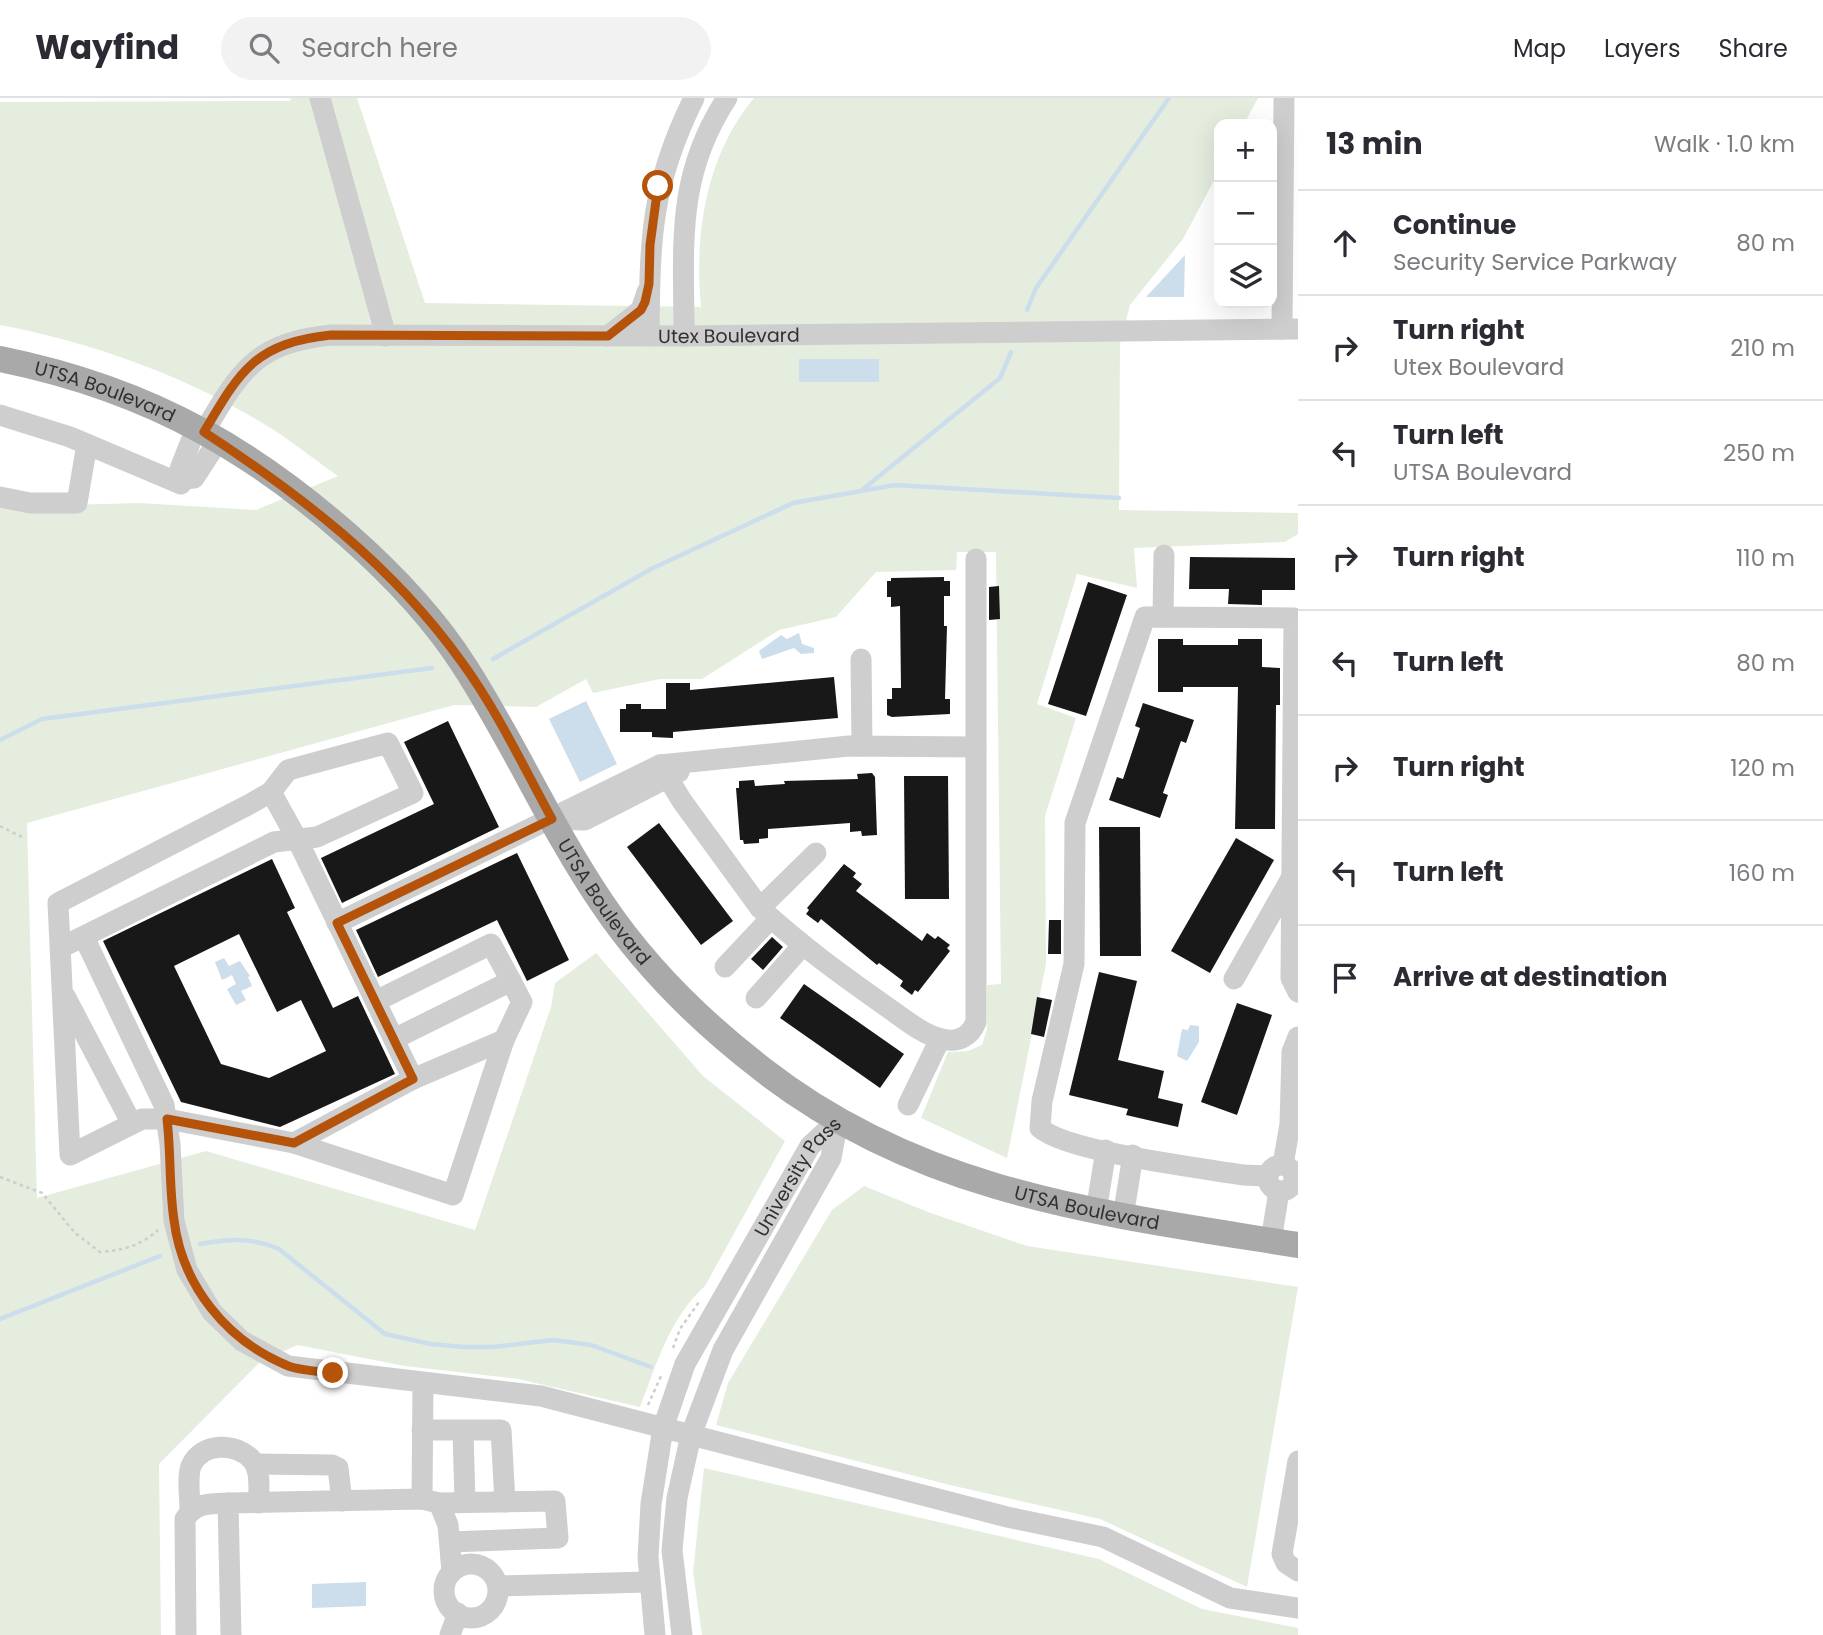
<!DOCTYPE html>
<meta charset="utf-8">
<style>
body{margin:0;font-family:Poppins,sans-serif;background:#f2f2f3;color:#2b2b33}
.controls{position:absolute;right:21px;top:21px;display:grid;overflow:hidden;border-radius:14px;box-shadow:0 7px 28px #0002}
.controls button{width:63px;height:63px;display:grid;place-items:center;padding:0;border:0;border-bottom:2px solid #e1e1e2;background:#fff;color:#2b2b33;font:35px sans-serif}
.stop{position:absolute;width:21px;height:21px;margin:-16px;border:5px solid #b45309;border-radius:50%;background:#fff}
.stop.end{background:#b45309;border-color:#fff;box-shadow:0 2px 7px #0008}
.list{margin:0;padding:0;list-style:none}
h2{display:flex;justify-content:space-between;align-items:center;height:91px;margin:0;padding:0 28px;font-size:30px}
h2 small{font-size:23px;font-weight:400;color:#7c7c81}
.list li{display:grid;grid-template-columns:46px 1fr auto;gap:21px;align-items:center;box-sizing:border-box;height:105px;padding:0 28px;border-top:2px solid #e1e1e2}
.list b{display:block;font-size:26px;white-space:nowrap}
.list p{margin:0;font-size:23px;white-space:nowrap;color:#7c7c81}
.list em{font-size:23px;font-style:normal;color:#7c7c81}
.icon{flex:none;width:38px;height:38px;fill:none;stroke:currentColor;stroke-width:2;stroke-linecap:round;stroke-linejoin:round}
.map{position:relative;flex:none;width:1298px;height:1537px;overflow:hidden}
header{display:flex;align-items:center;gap:42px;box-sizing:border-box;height:98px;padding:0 35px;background:#fff;border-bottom:2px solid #e1e1e2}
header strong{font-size:33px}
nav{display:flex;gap:38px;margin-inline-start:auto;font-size:24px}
.search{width:490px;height:63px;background:#f2f2f3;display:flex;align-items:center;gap:18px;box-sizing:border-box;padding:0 24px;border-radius:38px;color:#7c7c81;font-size:26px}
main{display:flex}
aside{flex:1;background:#fff}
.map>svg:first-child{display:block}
</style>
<header>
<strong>Wayfind</strong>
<div class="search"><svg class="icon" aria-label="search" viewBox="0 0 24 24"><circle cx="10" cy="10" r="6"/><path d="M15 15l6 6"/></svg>Search here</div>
<nav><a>Map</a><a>Layers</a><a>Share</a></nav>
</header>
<main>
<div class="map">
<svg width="1298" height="1537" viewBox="0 0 1298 1537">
<rect width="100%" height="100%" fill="#fff"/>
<!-- green -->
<g fill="#e5eddf">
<path d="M 291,0 L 357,0 L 425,205 L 701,209 C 694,137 706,57 754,0 L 1258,0 L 1244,26 L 1219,26 L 1219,73 L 1183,141 L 1130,207 L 1120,246 L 1119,412 L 1298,415 L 1298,436 L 1285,444 L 1134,450 L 1137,490 L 1077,476 L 1037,606 L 1076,620 L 1045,718 L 1046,866 L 1007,1060 L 921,1020 L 948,954 L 968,953 L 982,947 L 987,931 L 987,887 L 1001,886 L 996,454 L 957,454 L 956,472 L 876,474 L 836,519 L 779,532 L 702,581 L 660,581 L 593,595 L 586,581 L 536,609 L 454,607 L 27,725 L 37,1100 L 206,1053 L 475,1132 L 551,909 L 555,885 L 596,855 L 703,978 L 785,1043 L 705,1188 C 669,1221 657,1265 640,1309 L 518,1281 L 405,1268 L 297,1247 L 259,1265 L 159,1366 L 161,1537 L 0,1537 L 0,409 L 139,405 L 256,412 L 338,378 C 312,360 287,339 259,323 C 180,276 90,244 0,227 L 0,4 L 290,3 Z"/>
<polygon points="864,1088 928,1114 1027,1148 1298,1189 1247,1489 1100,1421 950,1387 716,1327 728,1285 832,1112"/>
<polygon points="704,1370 1099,1461 1202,1511 1298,1530 1298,1537 702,1537 693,1474"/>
</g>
<!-- water -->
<g fill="#ccddec">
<polygon points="1185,157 1184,199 1146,199"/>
<rect x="799" y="261" width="80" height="23"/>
<polygon points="799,535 802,546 814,550 814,555 801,556 794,550 762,561 759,553 781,537 787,541"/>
<polygon points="586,603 617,666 580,684 549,621"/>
<polygon points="224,860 229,868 240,863 250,878 248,879 252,888 241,893 246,902 236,907 227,891 236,886 232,877 222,882 215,864"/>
<polygon points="1190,927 1199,928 1199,944 1187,963 1177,958 1182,931 1188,932"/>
<polygon points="366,1484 366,1508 312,1510 312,1486"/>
</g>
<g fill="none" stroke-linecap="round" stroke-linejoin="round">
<!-- stream -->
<g stroke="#ccddec" stroke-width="4.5">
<polyline points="1027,212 1036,190 1169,0"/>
<polyline points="862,392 1000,280 1011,254"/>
<polyline points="493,561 651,471 793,405 895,387 1119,400"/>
<polyline points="0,642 42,621 432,570"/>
<path d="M 200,1146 C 229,1141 251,1139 279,1151 L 385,1236 L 431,1246 L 463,1249 L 493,1249 L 553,1242 L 591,1247 L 651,1269"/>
<polyline points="0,1221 160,1158"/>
</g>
</g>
<!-- building -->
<g fill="#181818" fill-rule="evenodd">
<polygon points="1190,459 1295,460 1295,492 1262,492 1262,507 1228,506 1229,491 1189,491"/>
<polygon points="944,479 944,483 950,483 950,498 944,498 944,528 947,528 945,601 950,601 950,616 892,619 887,617 887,601 892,601 892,590 901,590 900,508 891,509 891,499 887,499 887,483 891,483 891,480"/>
<polygon points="1088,484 1127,497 1086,618 1048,606"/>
<polygon points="999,488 1000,521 989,522 989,489"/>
<polygon points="1158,541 1183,541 1183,547 1238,547 1238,541 1262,541 1262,569 1280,570 1280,607 1276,607 1275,731 1235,731 1238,589 1183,589 1183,594 1158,594"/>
<polygon points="834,579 838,620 673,634 673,640 652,639 652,634 620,634 620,611 626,611 626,606 641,606 641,611 666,611 666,585 690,585 690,592"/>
<polygon points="1143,605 1194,622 1186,645 1181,643 1163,695 1168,697 1160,720 1109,702 1117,679 1123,681 1140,630 1135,628"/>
<polygon points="448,623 499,729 342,805 321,760 434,706 404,644"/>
<polygon points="872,675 875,679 877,737 862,738 861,733 850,734 850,725 768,731 768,740 759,741 759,745 744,746 743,742 740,742 736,690 739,690 739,683 754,682 755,688 785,686 784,683 858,681 857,676"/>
<polygon points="904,678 948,678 949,801 905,801"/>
<polygon points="659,725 733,823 701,847 627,749"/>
<polygon points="1099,729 1140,729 1141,858 1100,858"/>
<polygon points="1236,740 1274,762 1210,875 1171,853"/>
<polygon points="517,755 569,862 527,883 497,822 378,879 356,832"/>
<path d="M 272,761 L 295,810 L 287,814 L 333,910 L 358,898 L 395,976 L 280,1029 L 181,1004 L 103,843 ZM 239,836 L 277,914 L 301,902 L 326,953 L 269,980 L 221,966 L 174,868 Z"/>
<polygon points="844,766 856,775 853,779 862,786 856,793 922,843 927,835 935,841 938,838 950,847 947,850 950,853 918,894 915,892 912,897 900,888 903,883 879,865 877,867 821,821 818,825 806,816 809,812 807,810"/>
<polygon points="1049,822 1061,822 1061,856 1048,856"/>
<polygon points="772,839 783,849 763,872 751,861"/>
<polygon points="1099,874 1137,883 1118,962 1164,973 1158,1000 1183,1006 1178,1029 1126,1017 1128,1011 1069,997"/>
<polygon points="804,886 904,956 880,990 780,920"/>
<polygon points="1037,899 1052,902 1044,939 1031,936"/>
<polygon points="1237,905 1272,917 1237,1017 1201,1004"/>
</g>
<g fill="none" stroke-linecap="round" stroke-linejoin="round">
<!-- path -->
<g stroke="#cecece" stroke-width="2.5" stroke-dasharray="3.5 3.5" stroke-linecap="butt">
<polyline points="0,728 24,740"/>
<path d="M 0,1079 L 42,1095 L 75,1135 L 100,1154 C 124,1152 140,1148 158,1132"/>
<polyline points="673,1250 680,1231 699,1204"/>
<polyline points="648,1307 661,1278"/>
</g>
<!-- minor -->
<g stroke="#cecece" stroke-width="21">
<polyline points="320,0 386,238"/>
<polyline points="1282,231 1284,0"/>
<polyline points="608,238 641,212 647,194"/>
<path d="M 649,238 C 650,141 650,89 694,0"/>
<path d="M 684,238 C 684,148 675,79 727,0"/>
<polyline points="0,317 70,339 181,386 184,381 180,371 196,330"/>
<path id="s1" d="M 204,334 C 240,273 255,245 331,237 L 684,238 L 1298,231"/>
<polyline points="184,381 194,380 218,343"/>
<polyline points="0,399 30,405 77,405 87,346"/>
<polyline points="1163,519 1164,457"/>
<polyline points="861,561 862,648"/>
<path d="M 660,667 L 682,703 L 760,810 C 800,847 843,878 887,909 C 903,920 923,937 942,941 C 958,945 970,939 976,924 L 976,461"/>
<polyline points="271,694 297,741 413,981 294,1045"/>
<polyline points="552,721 585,722 679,674"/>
<polyline points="760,810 816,755"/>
<polyline points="337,825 660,667 849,648 976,649"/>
<polyline points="84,839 164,1007 170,1046 174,1123 187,1172 212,1214 242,1243 288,1268 541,1298 564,1304 1007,1419 1103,1439 1230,1500 1298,1510"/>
<path d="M 60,850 L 274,744 L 317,739 L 413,695 L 388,645 L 288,672 L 271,694 L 250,706 L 58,805 C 62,889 66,973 70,1057 L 142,1021 L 167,1021 L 294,1045 L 453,1097 L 504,942 L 413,981"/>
<polyline points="725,869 771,820"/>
<polyline points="1234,881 1293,777"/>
<polyline points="65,898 132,1026"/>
<polyline points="756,900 803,847"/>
<polyline points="376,903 491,846 511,883 394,941"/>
<polyline points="504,942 522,904 511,883"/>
<polyline points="908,1007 940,941"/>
<polyline points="1283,1067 1290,1026 1292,954 1298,939"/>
<circle cx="1281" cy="1080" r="13"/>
<path d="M 1268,1078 L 1243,1077 C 1201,1070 1067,1054 1040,1030 L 1042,1003 L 1074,866 L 1075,725 L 1145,519 L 1294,520 L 1291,880 L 1298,894"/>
<polyline points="1096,1114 1106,1052"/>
<polyline points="1123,1119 1133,1057"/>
<polyline points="1271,1143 1279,1093"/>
<polyline points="422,1332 501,1332 505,1404"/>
<polyline points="463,1333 465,1404"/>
<polyline points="1298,1363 1282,1456 1286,1465 1298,1473"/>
<polyline points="255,1366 332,1367 338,1370 342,1403"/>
<polyline points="422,1401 423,1285"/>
<polyline points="439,1405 555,1403 558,1440 450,1444"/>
<path d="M 190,1412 C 190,1399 187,1379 191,1368 C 201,1344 237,1344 252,1362 C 262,1372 258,1392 259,1405"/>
<circle cx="471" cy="1493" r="27"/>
<polyline points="498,1488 648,1484"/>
<path d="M 186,1537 L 185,1421 C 195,1404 211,1406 228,1405"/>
<polyline points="231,1537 228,1405 422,1401 439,1405 448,1427 452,1474"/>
<polyline points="450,1537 458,1515"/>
<path id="s2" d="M 655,1537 L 648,1459 L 651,1406 L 663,1330 L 685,1266 L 810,1048 L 838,1022"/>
<polyline points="682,1537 672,1452 677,1400 691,1337 723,1252 831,1060 838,1022"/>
</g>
<!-- major -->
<path stroke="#a9a9a9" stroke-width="26" id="s3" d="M 0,261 C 69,275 140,299 202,333 C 295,384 408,479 465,569 C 514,645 551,730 602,805 C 645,869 701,924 762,971 C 922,1096 1105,1116 1298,1147"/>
</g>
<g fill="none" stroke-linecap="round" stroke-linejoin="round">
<!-- route -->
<path stroke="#b45309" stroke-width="9" d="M 333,1275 C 318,1273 299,1273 286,1267 C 226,1242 182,1187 174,1122 C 169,1089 171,1055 167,1021 L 294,1045 L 413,981 L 337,825 L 552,721 C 523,668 497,612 461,563 C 392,467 302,398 204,334 C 240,273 255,245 331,237 L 608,238 L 641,212 L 645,204 L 649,186 L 650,147 L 658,88"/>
</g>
<g text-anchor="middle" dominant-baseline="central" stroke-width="7" stroke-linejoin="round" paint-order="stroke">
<!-- street labels -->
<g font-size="19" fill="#313131" stroke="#fff">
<text stroke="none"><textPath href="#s1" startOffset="567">Utex Boulevard</textPath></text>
<text stroke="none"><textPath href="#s3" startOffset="110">UTSA Boulevard</textPath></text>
<text stroke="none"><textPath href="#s3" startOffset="845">UTSA Boulevard</textPath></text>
<text stroke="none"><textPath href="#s2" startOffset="495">University Pass</textPath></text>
<text stroke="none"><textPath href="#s3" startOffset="1433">UTSA Boulevard</textPath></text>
</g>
</g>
</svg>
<div class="controls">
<button>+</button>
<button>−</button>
<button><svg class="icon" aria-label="layers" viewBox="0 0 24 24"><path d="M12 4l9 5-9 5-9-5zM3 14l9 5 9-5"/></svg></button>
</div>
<div class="stop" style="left:658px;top:88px"></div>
<div class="stop end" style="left:333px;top:1275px"></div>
</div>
<aside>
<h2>13 min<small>Walk · 1.0 km</small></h2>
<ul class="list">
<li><svg class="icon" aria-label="ahead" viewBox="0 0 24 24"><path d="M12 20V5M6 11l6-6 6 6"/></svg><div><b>Continue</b><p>Security Service Parkway</p></div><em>80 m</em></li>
<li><svg class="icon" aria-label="right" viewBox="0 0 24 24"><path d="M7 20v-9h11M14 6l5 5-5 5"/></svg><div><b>Turn right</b><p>Utex Boulevard</p></div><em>210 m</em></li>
<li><svg class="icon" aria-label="left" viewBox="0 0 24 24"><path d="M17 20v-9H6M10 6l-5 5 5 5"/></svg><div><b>Turn left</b><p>UTSA Boulevard</p></div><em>250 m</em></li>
<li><svg class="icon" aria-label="right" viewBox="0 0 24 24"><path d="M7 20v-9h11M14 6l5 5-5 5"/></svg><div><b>Turn right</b></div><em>110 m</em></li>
<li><svg class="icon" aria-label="left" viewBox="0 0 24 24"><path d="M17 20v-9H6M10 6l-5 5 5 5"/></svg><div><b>Turn left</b></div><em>80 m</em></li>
<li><svg class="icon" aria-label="right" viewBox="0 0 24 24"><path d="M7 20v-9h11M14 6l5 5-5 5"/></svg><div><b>Turn right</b></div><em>120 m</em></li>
<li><svg class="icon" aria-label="left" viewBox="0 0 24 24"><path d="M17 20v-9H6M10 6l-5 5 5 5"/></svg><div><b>Turn left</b></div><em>160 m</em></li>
<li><svg class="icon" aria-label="arrive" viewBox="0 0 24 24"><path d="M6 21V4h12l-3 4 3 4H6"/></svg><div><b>Arrive at destination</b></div></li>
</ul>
</aside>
</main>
